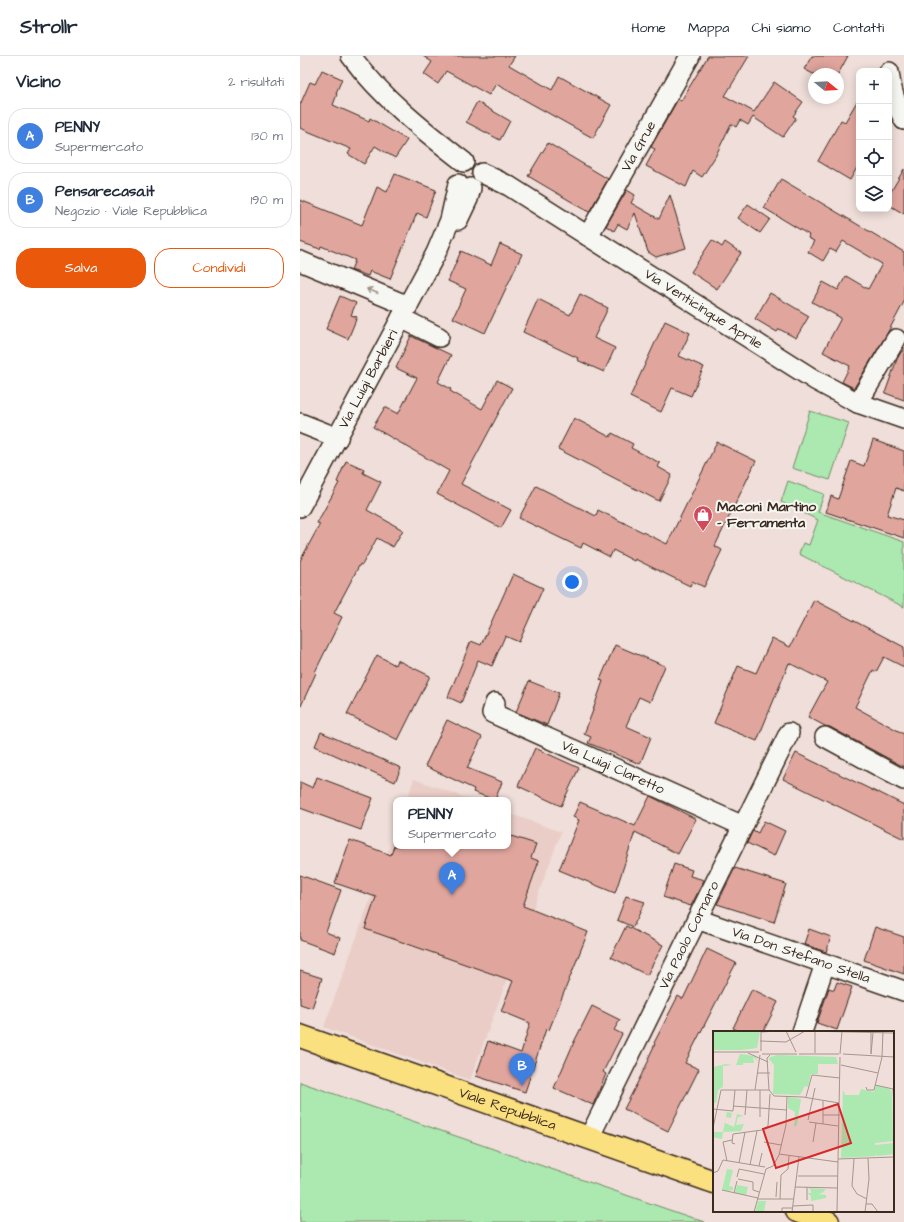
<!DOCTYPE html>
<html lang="it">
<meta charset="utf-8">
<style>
body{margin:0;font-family:"Architects Daughter",sans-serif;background:#f6f6f7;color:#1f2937}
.controls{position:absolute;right:12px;top:12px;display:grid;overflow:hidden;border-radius:8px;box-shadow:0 2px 10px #0003}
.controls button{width:36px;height:36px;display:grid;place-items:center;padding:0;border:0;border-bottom:1px solid #e0e1e3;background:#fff;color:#1f2937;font:20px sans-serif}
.compass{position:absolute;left:508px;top:12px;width:36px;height:36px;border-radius:50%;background:#fff;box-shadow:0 2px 10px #0003;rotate:108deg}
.you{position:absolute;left:272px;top:526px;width:14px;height:14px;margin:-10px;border:3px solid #fff;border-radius:50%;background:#1a73e8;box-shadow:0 0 0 6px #1a73e833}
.badge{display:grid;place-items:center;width:26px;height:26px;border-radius:50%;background:#ea580c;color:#fff;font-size:13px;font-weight:700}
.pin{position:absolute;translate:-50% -33px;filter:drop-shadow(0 1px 2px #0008)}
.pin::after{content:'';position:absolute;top:21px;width:14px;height:12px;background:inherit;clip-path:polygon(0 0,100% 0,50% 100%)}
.popup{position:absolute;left:93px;top:741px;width:118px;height:52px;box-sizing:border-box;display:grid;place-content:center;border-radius:8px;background:#fff;filter:drop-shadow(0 1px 3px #0005);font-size:13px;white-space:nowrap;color:#747a83}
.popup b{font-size:15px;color:#1f2937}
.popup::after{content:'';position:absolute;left:50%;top:100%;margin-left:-8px;border:8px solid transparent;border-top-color:#fff}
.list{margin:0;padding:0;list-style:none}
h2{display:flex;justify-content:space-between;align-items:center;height:52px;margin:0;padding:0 16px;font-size:17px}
h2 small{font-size:13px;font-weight:400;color:#747a83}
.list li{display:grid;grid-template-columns:26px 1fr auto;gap:12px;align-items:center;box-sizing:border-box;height:56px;margin:0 8px 8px;padding:0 8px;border:1px solid #e0e1e3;border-radius:16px}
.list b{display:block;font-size:15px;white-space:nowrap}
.list p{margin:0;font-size:13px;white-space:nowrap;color:#747a83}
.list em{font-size:13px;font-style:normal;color:#747a83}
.actions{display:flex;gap:8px;padding:12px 16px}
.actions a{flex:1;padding:9px 0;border:1px solid #ea580c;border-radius:16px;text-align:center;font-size:14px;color:#ea580c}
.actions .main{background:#ea580c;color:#fff}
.icon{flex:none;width:22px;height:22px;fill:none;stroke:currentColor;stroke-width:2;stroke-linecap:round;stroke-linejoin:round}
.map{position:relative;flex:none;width:604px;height:1166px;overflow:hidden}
header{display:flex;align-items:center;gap:24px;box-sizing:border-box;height:56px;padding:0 20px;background:#fff;border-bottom:1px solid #e0e1e3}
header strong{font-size:19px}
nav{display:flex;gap:22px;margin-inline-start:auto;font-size:14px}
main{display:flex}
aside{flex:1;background:#fff}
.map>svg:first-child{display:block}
</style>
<header>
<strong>Strollr</strong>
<nav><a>Home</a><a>Mappa</a><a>Chi siamo</a><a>Contatti</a></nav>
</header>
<main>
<aside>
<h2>Vicino<small>2 risultati</small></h2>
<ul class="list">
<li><span class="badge" style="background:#3f7fe0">A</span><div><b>PENNY</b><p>Supermercato</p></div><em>130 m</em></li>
<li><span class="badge" style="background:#3f7fe0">B</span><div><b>Pensarecasa.it</b><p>Negozio · Viale Repubblica</p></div><em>190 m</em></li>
</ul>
<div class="actions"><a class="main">Salva</a><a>Condividi</a></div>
</aside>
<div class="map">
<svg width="604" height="1166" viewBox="0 0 604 1166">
<rect width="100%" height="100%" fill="#efded9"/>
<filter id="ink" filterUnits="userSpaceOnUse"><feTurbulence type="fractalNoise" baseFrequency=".025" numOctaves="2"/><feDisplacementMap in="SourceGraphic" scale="8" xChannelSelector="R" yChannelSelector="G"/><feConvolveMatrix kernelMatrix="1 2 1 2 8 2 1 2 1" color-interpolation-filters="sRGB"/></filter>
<g filter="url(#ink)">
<!-- built -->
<g fill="#eacdc7">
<polygon points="114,723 172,744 107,744"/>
<polygon points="208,757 261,776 170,1024 24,971 96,773 96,790 208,790"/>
</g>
<!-- green -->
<g fill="#abe9b0" stroke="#738a67">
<polygon points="510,355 549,367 530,424 492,412"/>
<polygon points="488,425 524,438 518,456 604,486 604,551 499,498 503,487 509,489 518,464 481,446"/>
<polygon points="0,1026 404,1166 0,1166"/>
</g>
<!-- building -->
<g fill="#e0a69e" stroke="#3b2a1e">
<polygon points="123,0 215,0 209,9 252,34 259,20 311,49 293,82 196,28 189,39 146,15 138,28 124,18 132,6"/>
<polygon points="408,0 449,0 425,40 454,56 474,26 503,46 493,60 496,62 483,81 453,61 448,69 440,64 436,71 431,68 415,101 402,121 393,115 386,131 346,110 355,93 351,91 378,43 381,45"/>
<polygon points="512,0 548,0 538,18 513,18 504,13"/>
<polygon points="22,14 42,23 36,37 37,38 33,49 69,65 70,62 107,84 95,102 75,90 64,108 48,98 51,93 0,72 0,49 10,26 15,28"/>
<polygon points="559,42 559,108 550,124 518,105 541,64 545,66"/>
<polygon points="177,46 210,65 200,84 166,66"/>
<polygon points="248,87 308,123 289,156 228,120"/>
<polygon points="604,113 604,158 589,149 589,139"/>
<polygon points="95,118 136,134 126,161 117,157 90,223 70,215 68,220 51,214 55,204 21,190 20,193 0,186 0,144 62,169 77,131 87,136"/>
<polygon points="481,123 604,196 604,246 588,276 554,332 542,326 550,310 523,296 541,262 512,246 523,226 538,234 546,220 568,233 582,208 543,185 536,196 530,193 523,205 508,196 514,185 508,182 509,179 464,152"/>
<polygon points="327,134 335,139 331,147 359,163 370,139 386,192 356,201 348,196 335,157 327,173 318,168 314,175 306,170"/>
<polygon points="448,148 470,163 460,177 438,162"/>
<polygon points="412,184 422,191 425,186 441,197 417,233 391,216"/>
<polygon points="200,188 222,198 185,277 153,262 166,233 148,225 161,195 191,209"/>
<polygon points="470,237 509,260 496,282 479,273 477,276 455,263"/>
<polygon points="280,238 308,252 294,282 315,292 304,316 277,304 278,302 223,276 238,243 270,259"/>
<polygon points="40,240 56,247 51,259 57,261 48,283 26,273"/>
<polygon points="365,265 390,277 379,300 404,311 391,340 372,332 361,356 330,341"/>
<polygon points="111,280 151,299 138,326 151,333 150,335 182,353 197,324 212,332 161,428 211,454 201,472 137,438 149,415 73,371 85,351 98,358 117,322 96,312"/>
<polygon points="604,291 604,344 585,337 597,303"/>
<polygon points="274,362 310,381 312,377 333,388 331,392 360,407 358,411 372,419 359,445 258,393"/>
<polygon points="573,384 604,395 604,435 596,432 587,459 604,464 604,482 526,456 531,440 538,443 551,405 564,410"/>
<polygon points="417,386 456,405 415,490 422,494 404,531 392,525 390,530 335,503 334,505 313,494 310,501 283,487 281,492 219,462 236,430 296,460 298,454 367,488"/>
<polygon points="46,405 64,413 63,417 81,426 67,454 103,474 93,491 77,482 62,509 60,508 34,557 42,561 15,616 16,617 0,652 0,505 20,468 17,467 39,427 37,426"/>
<polygon points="213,518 243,532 219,586 205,580 192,610 178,604 161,647 148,641 171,585 181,589"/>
<polygon points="514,544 604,591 604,611 584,601 576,616 573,614 555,651 604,678 604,711 530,671 525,670 508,661 527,626 489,607 457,685 414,667 438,610 456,617 472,582 490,591"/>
<polygon points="315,589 365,610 350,646 339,641 326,670 351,681 340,708 288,687 291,681 284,678 292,657 303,625 300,624"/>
<polygon points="77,599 95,609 97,604 130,620 98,684 47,658"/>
<polygon points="229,625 259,637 247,669 216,656"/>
<polygon points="147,664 182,681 167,712 202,726 195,744 173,736 174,733 125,710"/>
<polygon points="21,676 101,712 95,726 15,690"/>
<polygon points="235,692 279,712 261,750 218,730"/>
<polygon points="496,697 578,737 578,736 604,749 604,783 483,723"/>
<polygon points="17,721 73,742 61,774 0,752 0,726 13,732"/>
<polygon points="350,740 396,763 378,798 335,776 315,837 259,814 279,764 273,761 280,746 335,770"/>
<polygon points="464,765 485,775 474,800 447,787 453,774 458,777"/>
<polygon points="208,779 236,788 231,802 239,805 223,850 288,876 249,974 246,973 225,1036 176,1020 188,985 221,997 230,967 201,955 213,925 65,873 76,841 35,827 50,784 91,799 94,790 208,790"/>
<polygon points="374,808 392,814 390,820 404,824 391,850 363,841"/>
<polygon points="435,812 486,828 474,866 417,848"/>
<polygon points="0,819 41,834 26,876 40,882 35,897 0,884"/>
<polygon points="326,840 345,846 333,871 317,864"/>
<polygon points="326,870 363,889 347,919 311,901"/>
<polygon points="575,871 604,881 604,918 564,904"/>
<polygon points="509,873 531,881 526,896 504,888"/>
<polygon points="407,893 436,907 385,1007 399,1013 368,1075 324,1053 349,1004 348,1003 355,988 354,987 378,940 383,943"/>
<polygon points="0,915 22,922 12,952 0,948"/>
<polygon points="537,926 552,931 537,974 517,967 529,932 534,934"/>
<polygon points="452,933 478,946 463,976 441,976 433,972"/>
<polygon points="292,950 320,964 314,974 322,978 303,1016 306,1018 293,1049 254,1032 274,986"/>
</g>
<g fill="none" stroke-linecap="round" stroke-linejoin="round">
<defs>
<g id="minor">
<path d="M 51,0 C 81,41 124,75 164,106"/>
<path d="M 589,16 C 591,33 596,49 604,64"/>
<path id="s1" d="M 182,117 L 209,130 L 515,324 L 558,347 L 604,363"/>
<polyline points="158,164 168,143 171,132"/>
<path id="s2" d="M 288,180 L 390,0"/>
<polyline points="0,205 108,250"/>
<polyline points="101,262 139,281"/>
<polyline points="558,347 596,283"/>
<polyline points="0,367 38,382"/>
<path id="s3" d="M 0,451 L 136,197 L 150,164 L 158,128"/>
<path id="s4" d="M 195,647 L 192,657 L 443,770"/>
<polyline points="525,681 604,724"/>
<path id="s5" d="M 397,863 L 604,935"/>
<polyline points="502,976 525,908"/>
<path id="s6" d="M 289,1082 L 489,677"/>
</g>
<g id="major">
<path id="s7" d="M 0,980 L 414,1126"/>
<polyline points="497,1155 528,1166"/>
</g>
</defs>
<!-- minor casing -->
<use href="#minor" stroke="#3b2a1e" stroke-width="22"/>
<!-- major casing -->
<use href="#major" stroke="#3b2a1e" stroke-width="25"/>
<!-- minor -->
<use href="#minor" stroke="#f6f6f2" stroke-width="19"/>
<!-- major -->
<use href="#major" stroke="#fbe080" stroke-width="22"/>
</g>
<!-- one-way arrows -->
<defs><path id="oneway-shaft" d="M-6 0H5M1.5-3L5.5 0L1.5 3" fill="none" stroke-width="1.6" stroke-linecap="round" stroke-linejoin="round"/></defs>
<use stroke="#989088" href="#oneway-shaft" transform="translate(72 235) rotate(-157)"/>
</g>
<!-- icons -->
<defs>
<symbol id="shop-pin" viewBox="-11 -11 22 30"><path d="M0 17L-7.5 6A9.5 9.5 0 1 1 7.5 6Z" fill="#d1495b" stroke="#f6f6f2"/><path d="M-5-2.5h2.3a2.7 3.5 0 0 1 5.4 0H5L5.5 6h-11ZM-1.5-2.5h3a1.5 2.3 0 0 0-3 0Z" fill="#fff"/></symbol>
</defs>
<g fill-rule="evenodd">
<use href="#shop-pin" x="392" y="448" width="22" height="30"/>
</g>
<g text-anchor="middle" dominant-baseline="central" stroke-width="4" stroke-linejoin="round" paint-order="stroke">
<!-- street labels -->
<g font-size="14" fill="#3b2a1e" stroke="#f6f6f2">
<text stroke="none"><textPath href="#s2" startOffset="103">Via Grue</textPath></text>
<text stroke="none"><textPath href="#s1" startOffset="260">Via Venticinque Aprile</textPath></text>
<text stroke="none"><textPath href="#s3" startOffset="145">Via Luigi Barbieri</textPath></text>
<text stroke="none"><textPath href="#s4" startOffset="143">Via Luigi Claretto</textPath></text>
<text stroke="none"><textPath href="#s6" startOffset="226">Via Paolo Cornaro</textPath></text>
<text stroke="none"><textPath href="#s5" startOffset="110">Via Don Stefano Stella</textPath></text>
<text stroke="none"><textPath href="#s7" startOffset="220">Viale Repubblica</textPath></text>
</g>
<!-- poi labels -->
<g font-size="14" font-weight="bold" fill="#3b2a1e" stroke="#f6f6f2" text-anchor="start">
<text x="417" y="451">Maconi Martino<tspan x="417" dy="16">- Ferramenta</tspan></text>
</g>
</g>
<!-- overview -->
<g transform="translate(413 975)">
<rect width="181" height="181" fill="#efded9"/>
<path d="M 0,0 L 47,0 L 44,17 L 29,19 L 0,19 ZM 27,23 L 42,25 L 45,30 L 40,26 L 41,32 L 30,32 L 30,26 L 30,34 L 23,34 ZM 64,24 L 123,26 L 125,33 L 105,33 L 105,43 L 98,43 L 95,56 L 92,55 L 87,64 L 60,63 L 61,34 L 55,27 ZM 13,33 L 19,34 L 10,35 L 10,56 L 5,59 L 3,72 L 0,72 L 0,36 ZM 163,54 L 177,58 L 179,62 L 180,110 L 162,112 L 162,114 L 181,112 L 181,123 L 164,125 L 163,122 L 163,125 L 128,127 L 130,59 L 132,64 L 146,64 L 148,58 L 161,61 ZM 75,66 L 88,68 L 84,94 L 81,96 L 82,81 L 75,77 ZM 14,81 L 19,82 L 18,87 L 13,86 L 12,92 L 21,96 L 24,83 L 31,85 L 25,86 L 23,94 L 31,93 L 28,100 L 10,101 L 9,108 L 0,106 L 0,101 L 10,101 ZM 14,138 L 20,139 L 16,155 L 20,156 L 20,159 L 14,160 L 9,159 ZM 24,154 L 35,156 L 33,164 L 22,162 ZM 95,157 L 113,158 L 109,162 L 105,163 L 113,164 L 113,167 L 98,170 L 98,165 L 94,162 L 98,162 L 98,159 ZM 45,170 L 53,170 L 51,181 L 42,181 Z" fill="#abe9b0"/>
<path fill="none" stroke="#a7968e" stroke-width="1" d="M 48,0 L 48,20M 73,0 L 83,21M 48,1 L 65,0M 158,2 L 158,23 L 160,2M 47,10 L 73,11 L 92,0 L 181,2M 0,21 L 46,21M 35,22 L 55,31M 102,22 L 102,1M 49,23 L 84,23M 86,23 L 126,23M 127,23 L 129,0M 130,23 L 181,26M 128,34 L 165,42M 44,42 L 57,42M 162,54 L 180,58 L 181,72M 153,56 L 154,59 L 161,59 L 169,26 L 170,0M 42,59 L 47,24M 56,59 L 54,27 L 57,24M 93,66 L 99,44 L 127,47M 20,75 L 74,79M 0,78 L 20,80 L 22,59M 32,84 L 34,59M 110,84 L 127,84M 47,86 L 47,59M 95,89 L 102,57M 96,91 L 125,95M 110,93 L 110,70M 0,97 L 8,59 L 56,59 L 61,65 L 90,66 L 126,72M 51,111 L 68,114M 100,111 L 103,92M 22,113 L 19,112 L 20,103 L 49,99 L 55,95 L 57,63M 66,123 L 125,131M 125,128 L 181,126M 141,128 L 139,155 L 144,163 L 154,168M 14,130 L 10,111 L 19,109M 26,132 L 32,101M 37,134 L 44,100M 46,135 L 49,122M 0,142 L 5,140 L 10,129 L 52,136M 85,145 L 125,145M 24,146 L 26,138 L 51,143M 25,148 L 40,151 L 40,159 L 46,161M 82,156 L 125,157M 9,159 L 45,167M 21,162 L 24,150M 63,166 L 64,151M 44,168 L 81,168M 67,168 L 68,144 L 75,138 L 76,125M 94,169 L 94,156M 153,173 L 159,173 L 165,181M 80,175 L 100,174 L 100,181M 41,181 L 53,138 L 60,135 L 66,124 L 73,94 L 74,65M 69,181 L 69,177 L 80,177M 79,181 L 86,126M 124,181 L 127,26M 152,181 L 156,148 L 155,127"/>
<path fill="#d62828" fill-opacity="0.15" stroke="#d62828" stroke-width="2" d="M 125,73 L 138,112 L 63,137 L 50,98 Z"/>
<rect width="181" height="181" fill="none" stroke="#3b2a1e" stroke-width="2"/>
</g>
</svg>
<div class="controls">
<button>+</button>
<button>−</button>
<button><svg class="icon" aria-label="locate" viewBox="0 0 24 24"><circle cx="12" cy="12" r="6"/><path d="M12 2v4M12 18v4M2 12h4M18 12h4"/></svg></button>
<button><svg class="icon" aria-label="layers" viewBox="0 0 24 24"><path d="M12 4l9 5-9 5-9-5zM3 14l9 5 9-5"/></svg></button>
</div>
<svg class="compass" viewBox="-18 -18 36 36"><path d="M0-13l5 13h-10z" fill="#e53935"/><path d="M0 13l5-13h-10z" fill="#747a83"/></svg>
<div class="you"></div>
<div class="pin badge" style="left:152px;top:839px;background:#3f7fe0">A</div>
<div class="popup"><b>PENNY</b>Supermercato</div>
<div class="pin badge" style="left:222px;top:1030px;background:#3f7fe0">B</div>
</div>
</main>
